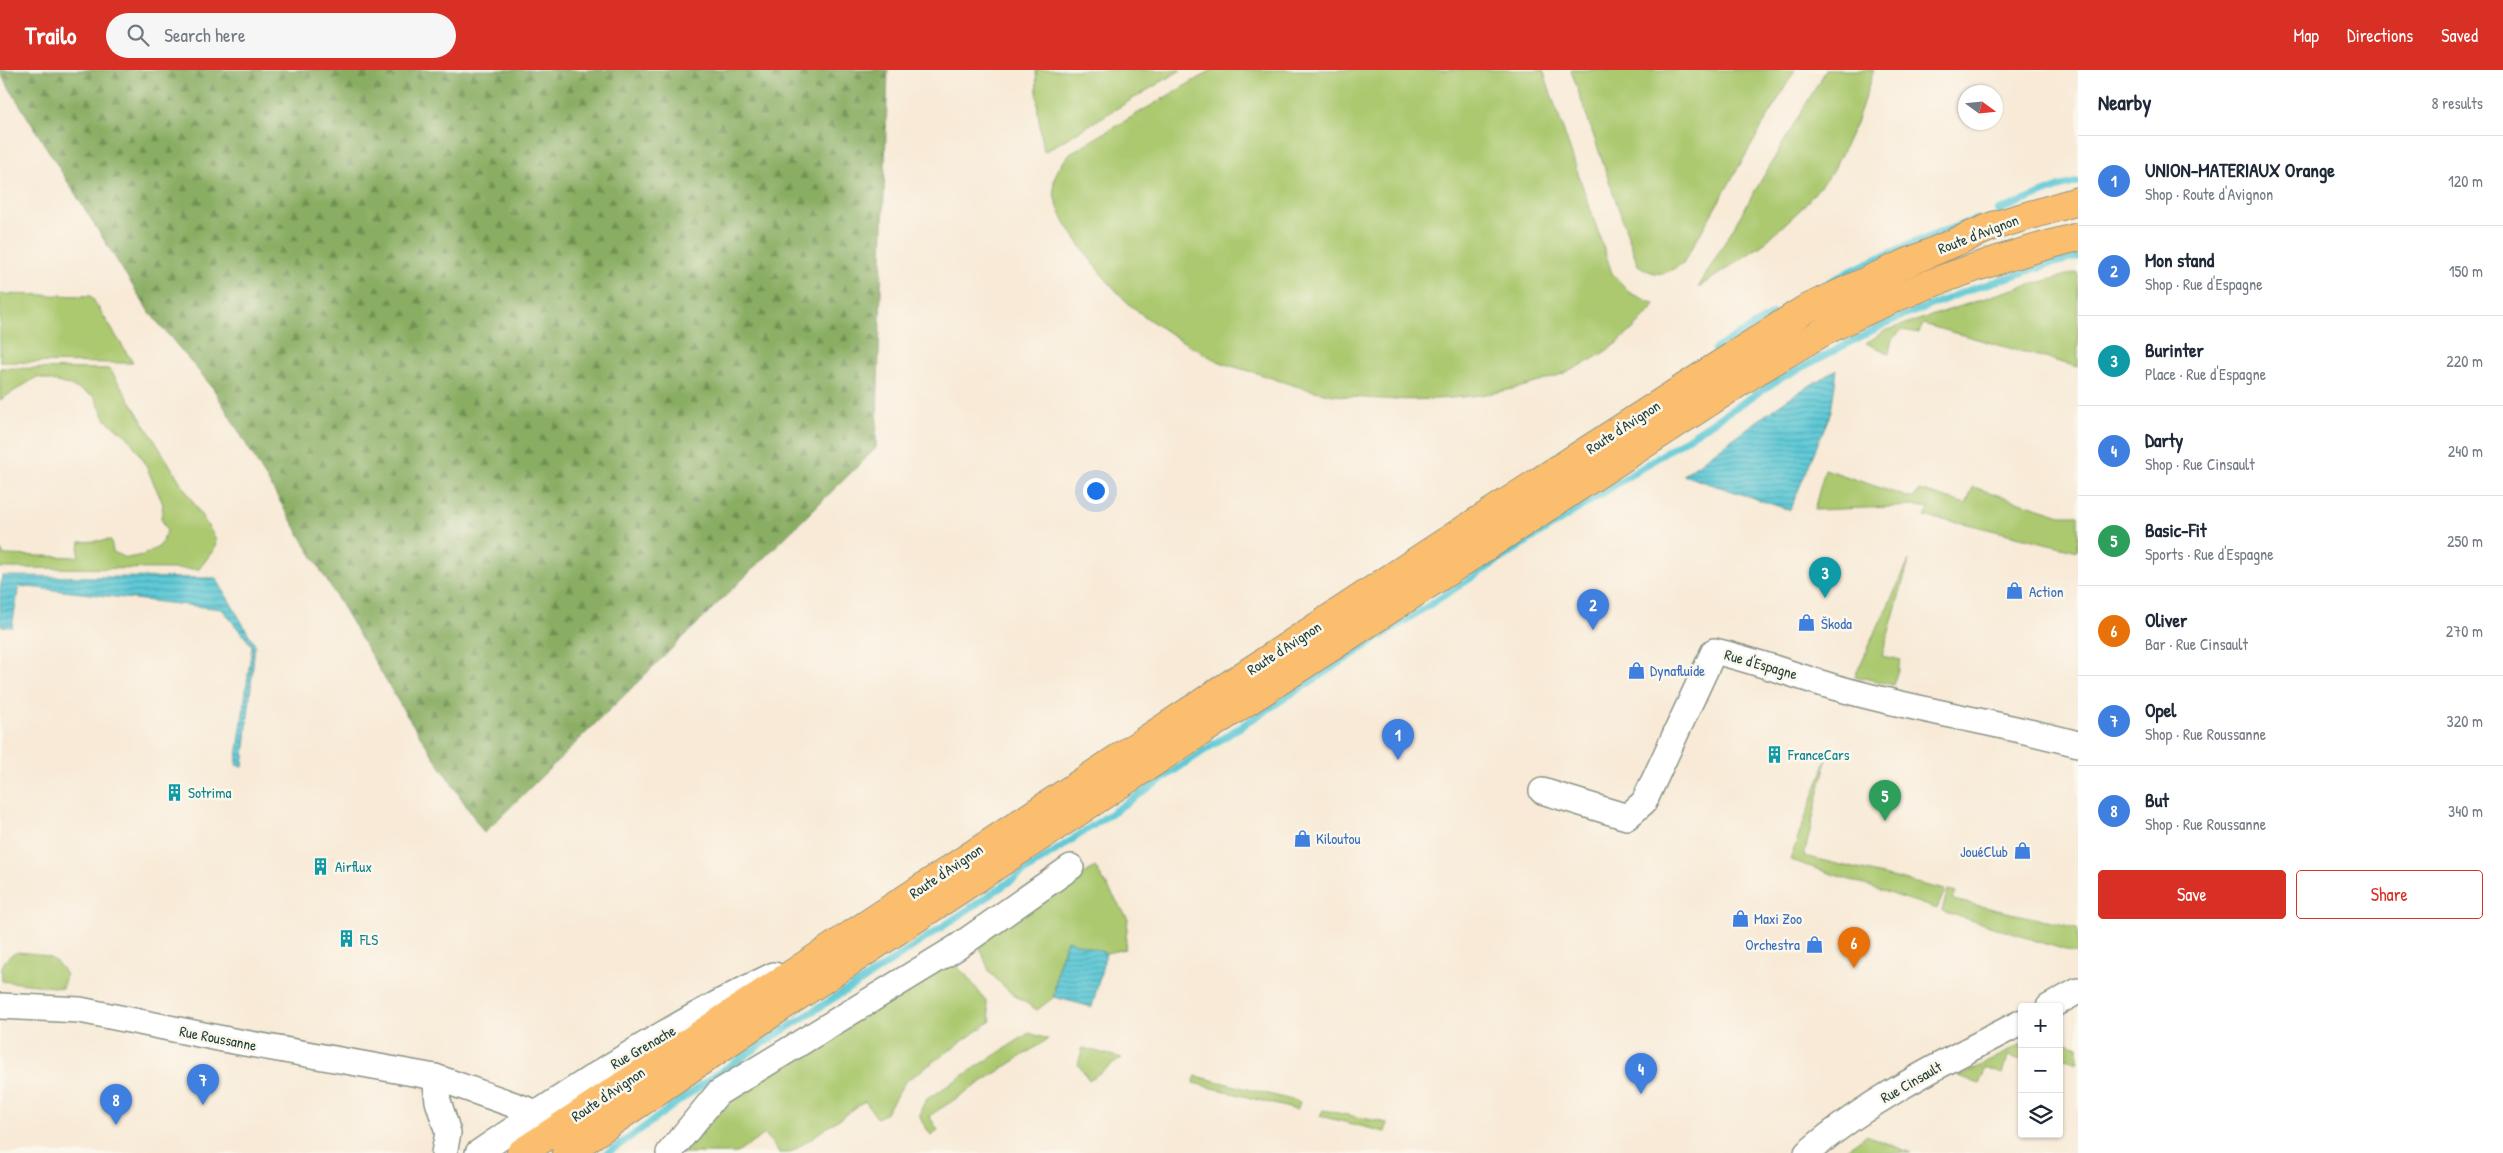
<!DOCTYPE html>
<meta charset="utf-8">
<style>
body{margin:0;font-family:"Patrick Hand",sans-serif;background:#f6f6f7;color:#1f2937}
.controls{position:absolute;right:15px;bottom:15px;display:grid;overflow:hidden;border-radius:5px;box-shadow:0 1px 4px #0004}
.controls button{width:45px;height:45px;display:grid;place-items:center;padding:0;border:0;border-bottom:1px solid #e0e1e3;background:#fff;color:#1f2937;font:25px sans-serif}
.compass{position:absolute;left:1958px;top:15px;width:45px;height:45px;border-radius:50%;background:#fff;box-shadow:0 1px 4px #0004;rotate:105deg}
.you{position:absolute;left:1095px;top:420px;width:18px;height:18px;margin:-12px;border:4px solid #fff;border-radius:50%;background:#1a73e8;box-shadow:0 0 0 8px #1a73e833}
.badge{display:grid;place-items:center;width:32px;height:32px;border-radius:50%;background:#d93025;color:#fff;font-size:16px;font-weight:700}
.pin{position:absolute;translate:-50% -41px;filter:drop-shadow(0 1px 2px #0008)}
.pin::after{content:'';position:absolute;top:26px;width:18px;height:15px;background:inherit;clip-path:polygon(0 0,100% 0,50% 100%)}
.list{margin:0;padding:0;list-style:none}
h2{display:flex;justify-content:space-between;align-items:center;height:65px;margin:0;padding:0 20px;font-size:21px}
h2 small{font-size:16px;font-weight:400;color:#747a83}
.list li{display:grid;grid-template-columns:32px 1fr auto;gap:15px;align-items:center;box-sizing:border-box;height:90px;padding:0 20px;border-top:1px solid #e0e1e3}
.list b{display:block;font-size:19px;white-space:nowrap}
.list p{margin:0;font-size:16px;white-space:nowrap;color:#747a83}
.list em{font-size:16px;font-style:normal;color:#747a83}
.actions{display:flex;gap:10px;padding:15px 20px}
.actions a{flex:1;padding:11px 0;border:1px solid #d93025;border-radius:5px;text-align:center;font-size:18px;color:#d93025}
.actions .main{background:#d93025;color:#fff}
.icon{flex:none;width:28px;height:28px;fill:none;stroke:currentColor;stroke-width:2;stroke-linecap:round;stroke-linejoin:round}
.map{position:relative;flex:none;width:2078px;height:1083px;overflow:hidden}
header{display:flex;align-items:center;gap:30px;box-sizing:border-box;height:70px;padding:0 25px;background:#d93025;color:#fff}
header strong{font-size:24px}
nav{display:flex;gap:28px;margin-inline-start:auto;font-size:18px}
.search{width:350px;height:45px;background:#f6f6f7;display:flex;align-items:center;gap:12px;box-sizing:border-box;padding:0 18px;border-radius:28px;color:#747a83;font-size:19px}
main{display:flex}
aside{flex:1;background:#fff}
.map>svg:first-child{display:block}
</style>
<header>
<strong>Trailo</strong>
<div class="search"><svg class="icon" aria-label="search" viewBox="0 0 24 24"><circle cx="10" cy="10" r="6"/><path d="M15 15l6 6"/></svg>Search here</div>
<nav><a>Map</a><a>Directions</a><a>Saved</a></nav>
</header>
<main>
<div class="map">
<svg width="2078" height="1083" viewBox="0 0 2078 1083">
<defs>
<pattern id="forest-firs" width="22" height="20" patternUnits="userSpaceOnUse" patternTransform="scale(1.25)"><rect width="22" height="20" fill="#89ad62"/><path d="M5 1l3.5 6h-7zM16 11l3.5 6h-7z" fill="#6f8e52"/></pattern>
<pattern id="water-rules" width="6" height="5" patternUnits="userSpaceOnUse" patternTransform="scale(1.25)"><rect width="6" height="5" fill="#5ec9d6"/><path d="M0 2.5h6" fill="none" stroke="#4da4ae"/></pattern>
</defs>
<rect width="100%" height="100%" fill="#fbf7ec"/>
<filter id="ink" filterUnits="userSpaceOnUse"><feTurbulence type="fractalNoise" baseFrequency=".02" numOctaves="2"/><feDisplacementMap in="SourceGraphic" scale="10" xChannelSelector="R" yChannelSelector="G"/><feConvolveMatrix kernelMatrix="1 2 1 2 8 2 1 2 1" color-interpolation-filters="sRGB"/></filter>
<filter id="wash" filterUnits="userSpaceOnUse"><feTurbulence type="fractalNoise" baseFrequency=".0096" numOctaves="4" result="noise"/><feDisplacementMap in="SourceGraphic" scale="20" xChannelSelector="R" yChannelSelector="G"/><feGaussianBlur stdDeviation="1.12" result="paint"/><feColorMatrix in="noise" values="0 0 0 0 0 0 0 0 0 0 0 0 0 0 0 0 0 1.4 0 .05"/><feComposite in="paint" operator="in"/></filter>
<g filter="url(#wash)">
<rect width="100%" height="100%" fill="#f8ead7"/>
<!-- green -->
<g fill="#acc96f" stroke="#668352">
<polygon points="1036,0 1181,0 1044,82 1038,43"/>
<path d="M 1212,0 L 1543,0 L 1612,203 L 1630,223 L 1655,234 C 1588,327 1447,337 1342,326 C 1315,323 1282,312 1257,303 C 1243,299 1227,296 1214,289 C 1192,278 1145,249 1128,233 C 1111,216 1095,197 1082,178 C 1068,158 1045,126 1057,102 C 1060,95 1066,89 1070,83 Z"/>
<path d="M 1571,0 L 1795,0 L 1683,193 C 1664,205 1658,208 1638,195 Z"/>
<polygon points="1826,0 1874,0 1856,53 1833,101 1801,139 1762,175 1698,218"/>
<polygon points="2078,202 2078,297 1923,254 1919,263 1902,260 1892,269 1889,283 1866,273 1885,261 1897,257 2007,221"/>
<polygon points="0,224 91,226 133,293 0,292"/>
<polygon points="0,298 110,299 216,469 215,478 199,499 0,498 0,479 4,485 78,487 80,472 111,470 113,482 127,488 143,485 160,476 167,461 161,448 163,434 144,391 128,367 106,350 94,326 69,315 37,307 0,330"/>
<polygon points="1825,399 1913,429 1919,420 1966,434 1973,417 2061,445 2078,445 2078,481 1963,453 1925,447 1930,438 1915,436 1814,440"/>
<polygon points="1909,491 1882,586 1901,590 1893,615 1855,606"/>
<polygon points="1827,688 1804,786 1945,820 1937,839 1790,790"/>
<polygon points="1095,797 1128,849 1125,879 1106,883 1067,871 1057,901 1054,927 1037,940 1012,924 990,903 977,871"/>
<polygon points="1948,820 1956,822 1953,830 2078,858 2078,884 1942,841"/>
<path d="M 18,882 C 39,884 57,884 66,906 L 62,918 L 2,911 C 0,896 4,887 18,882 Z"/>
<polygon points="951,892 966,905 986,931 991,951 905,1012 885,1044 877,1048 865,1031 790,1083 779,1083 765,1064 737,1083 683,1083 730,1029"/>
<path d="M 1029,963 L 1048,969 L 929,1046 L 938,1060 L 931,1065 C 920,1049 915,1046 927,1029 Z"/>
<polygon points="2060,970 2078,976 2078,992 2059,986"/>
<polygon points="2022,974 2022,990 2008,986 2003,1004 1986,998 1979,1014 1959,1007"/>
<polygon points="1083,978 1122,988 1089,1010 1078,994"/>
<polygon points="1196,1006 1300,1032 1297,1040 1193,1013"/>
<polygon points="1323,1040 1387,1053 1385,1062 1320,1046"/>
<polygon points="1866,1065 1911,1083 1842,1083"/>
</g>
<!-- forest -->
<polygon fill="url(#forest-firs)" stroke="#54754b" points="0,0 888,0 876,378 484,763 404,641 213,318 149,242 0,3"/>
<!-- water -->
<g fill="url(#water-rules)" stroke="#3e8385">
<polygon points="1837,299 1831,342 1790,440 1683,405 1786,330"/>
<polygon points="3,506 216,508 255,575 243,697 236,695 252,576 222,539 19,516 12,557 0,556 0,519"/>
<polygon points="1067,870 1106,883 1092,937 1054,927 1057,901"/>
</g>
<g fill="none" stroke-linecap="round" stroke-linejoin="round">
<!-- stream -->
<g stroke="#5ec9d6" stroke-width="7">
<polyline points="1998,141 2059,117 2078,112"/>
<path d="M 1809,223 C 1862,193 1918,169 1977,149"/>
<polyline points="1715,279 1773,244"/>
<path d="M 607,1083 C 641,1061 672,1035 706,1012 C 757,977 809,943 862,911 L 1217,672 L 1778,310 L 1891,251 L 1969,220 L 2050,194 L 2078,187"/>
</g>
</g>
</g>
<g filter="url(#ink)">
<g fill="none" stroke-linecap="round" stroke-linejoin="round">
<defs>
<g id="minor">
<path d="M 1542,721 L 1627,747 L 1644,732 L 1714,581 C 1757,591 1798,607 1841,619 C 1919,641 2000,653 2078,674"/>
<polyline points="0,936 80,940 228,970 435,1007 537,1043"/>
<polyline points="2049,937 2078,921"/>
<polyline points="435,1007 438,1031 448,1063 444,1083"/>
<path d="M 478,1083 C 573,1019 670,954 774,905"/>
<polyline points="669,1083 718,1023 956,878 1071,797"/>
<path d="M 1807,1083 C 1871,1028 1947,991 2022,952"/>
</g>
<g id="primary">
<polyline points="521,1083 1430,482 1804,240 1897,197 1993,156 2078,131"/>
<path d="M 566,1083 L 757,953 L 1111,720 L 1757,301 C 1781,287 1804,272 1829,259 C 1907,218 1993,189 2078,167"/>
</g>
</defs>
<!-- minor casing -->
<use href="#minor" stroke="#8c9486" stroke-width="28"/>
<!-- primary casing -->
<use href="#primary" stroke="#8c9486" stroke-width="30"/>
<!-- minor -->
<use href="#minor" stroke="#fff" stroke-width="25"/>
<!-- primary -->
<use href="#primary" stroke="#fbbe6e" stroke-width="28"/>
</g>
</g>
<!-- icons -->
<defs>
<symbol id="shop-bare" viewBox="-9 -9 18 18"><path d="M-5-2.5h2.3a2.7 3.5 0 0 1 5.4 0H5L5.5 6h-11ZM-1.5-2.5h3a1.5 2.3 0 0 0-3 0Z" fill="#3f7fe0" stroke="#fbf7ec" stroke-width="2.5" paint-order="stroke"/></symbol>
<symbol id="building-bare" viewBox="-9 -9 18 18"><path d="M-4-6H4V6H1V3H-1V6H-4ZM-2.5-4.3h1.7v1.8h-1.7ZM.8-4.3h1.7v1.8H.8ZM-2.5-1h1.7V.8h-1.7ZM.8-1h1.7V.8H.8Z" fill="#0f9aa8" stroke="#fbf7ec" stroke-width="2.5" paint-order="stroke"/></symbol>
</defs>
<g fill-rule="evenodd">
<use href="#shop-bare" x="2002" y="508" width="25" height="25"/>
<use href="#shop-bare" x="1794" y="540" width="25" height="25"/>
<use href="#shop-bare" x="1624" y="588" width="25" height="25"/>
<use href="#building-bare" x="1762" y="672" width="25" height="25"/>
<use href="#building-bare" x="162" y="710" width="25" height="25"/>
<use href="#shop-bare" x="1290" y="756" width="25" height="25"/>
<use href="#shop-bare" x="2010" y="768" width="25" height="25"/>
<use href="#building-bare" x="308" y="784" width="25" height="25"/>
<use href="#shop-bare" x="1728" y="836" width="25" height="25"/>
<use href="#building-bare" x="334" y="856" width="25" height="25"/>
<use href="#shop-bare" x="1802" y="862" width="25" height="25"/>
</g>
<g text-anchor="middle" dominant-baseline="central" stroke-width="5" stroke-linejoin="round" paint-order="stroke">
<!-- street labels -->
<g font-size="15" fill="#1f3d34" stroke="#fbf7ec">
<text transform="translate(1978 164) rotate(-21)">Route d'Avignon</text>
<text transform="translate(1623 357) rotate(-33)">Route d'Avignon</text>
<text transform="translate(1284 578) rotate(-33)">Route d'Avignon</text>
<text transform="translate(1761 594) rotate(16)">Rue d'Espagne</text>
<text transform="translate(946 801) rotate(-34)">Route d'Avignon</text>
<text transform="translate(218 968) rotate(11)">Rue Roussanne</text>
<text transform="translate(643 977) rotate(-30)">Rue Grenache</text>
<text transform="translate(1911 1012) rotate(-30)">Rue Cinsault</text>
<text transform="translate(608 1024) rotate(-34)">Route d'Avignon</text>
</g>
<!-- shop labels -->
<g font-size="15" fill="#366cbe" stroke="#fbf7ec" text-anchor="start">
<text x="2029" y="521">Action</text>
<text x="1821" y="553">Škoda</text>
<text x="1650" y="600">Dynafluide</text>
<text x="1316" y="768">Kiloutou</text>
<text x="2008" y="781" text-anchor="end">JouéClub</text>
<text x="1754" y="848">Maxi Zoo</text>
<text x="1800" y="874" text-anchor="end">Orchestra</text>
</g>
<!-- culture labels -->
<g font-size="15" fill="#0d838f" stroke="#fbf7ec" text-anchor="start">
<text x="1788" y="684">FranceCars</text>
<text x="188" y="722">Sotrima</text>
<text x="335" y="796">Airflux</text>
<text x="360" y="869">FLS</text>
</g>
</g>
</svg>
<div class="controls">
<button>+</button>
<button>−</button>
<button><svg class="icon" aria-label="layers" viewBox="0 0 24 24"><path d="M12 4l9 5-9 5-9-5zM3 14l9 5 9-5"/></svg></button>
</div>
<svg class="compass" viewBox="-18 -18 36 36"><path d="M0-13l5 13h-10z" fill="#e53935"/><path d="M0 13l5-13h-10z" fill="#747a83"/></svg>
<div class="you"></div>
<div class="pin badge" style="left:1398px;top:690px;background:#3f7fe0">1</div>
<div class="pin badge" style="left:1593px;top:560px;background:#3f7fe0">2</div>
<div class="pin badge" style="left:1825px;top:528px;background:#0f9aa8">3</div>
<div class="pin badge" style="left:1641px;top:1024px;background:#3f7fe0">4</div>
<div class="pin badge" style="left:1885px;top:751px;background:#2e9e5b">5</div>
<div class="pin badge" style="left:1854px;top:898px;background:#e8710a">6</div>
<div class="pin badge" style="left:203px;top:1035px;background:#3f7fe0">7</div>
<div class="pin badge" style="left:116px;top:1055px;background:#3f7fe0">8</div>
</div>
<aside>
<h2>Nearby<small>8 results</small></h2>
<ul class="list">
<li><span class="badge" style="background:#3f7fe0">1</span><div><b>UNION-MATERIAUX Orange</b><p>Shop · Route d'Avignon</p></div><em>120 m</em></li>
<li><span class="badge" style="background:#3f7fe0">2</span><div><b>Mon stand</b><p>Shop · Rue d'Espagne</p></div><em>150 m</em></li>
<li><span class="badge" style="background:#0f9aa8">3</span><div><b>Burinter</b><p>Place · Rue d'Espagne</p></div><em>220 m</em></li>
<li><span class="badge" style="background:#3f7fe0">4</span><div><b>Darty</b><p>Shop · Rue Cinsault</p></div><em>240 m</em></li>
<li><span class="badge" style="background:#2e9e5b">5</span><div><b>Basic-Fit</b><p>Sports · Rue d'Espagne</p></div><em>250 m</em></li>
<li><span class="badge" style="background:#e8710a">6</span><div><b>Oliver</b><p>Bar · Rue Cinsault</p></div><em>270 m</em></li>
<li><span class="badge" style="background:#3f7fe0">7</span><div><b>Opel</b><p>Shop · Rue Roussanne</p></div><em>320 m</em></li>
<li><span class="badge" style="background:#3f7fe0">8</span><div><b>But</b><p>Shop · Rue Roussanne</p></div><em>340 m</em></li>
</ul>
<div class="actions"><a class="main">Save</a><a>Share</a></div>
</aside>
</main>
